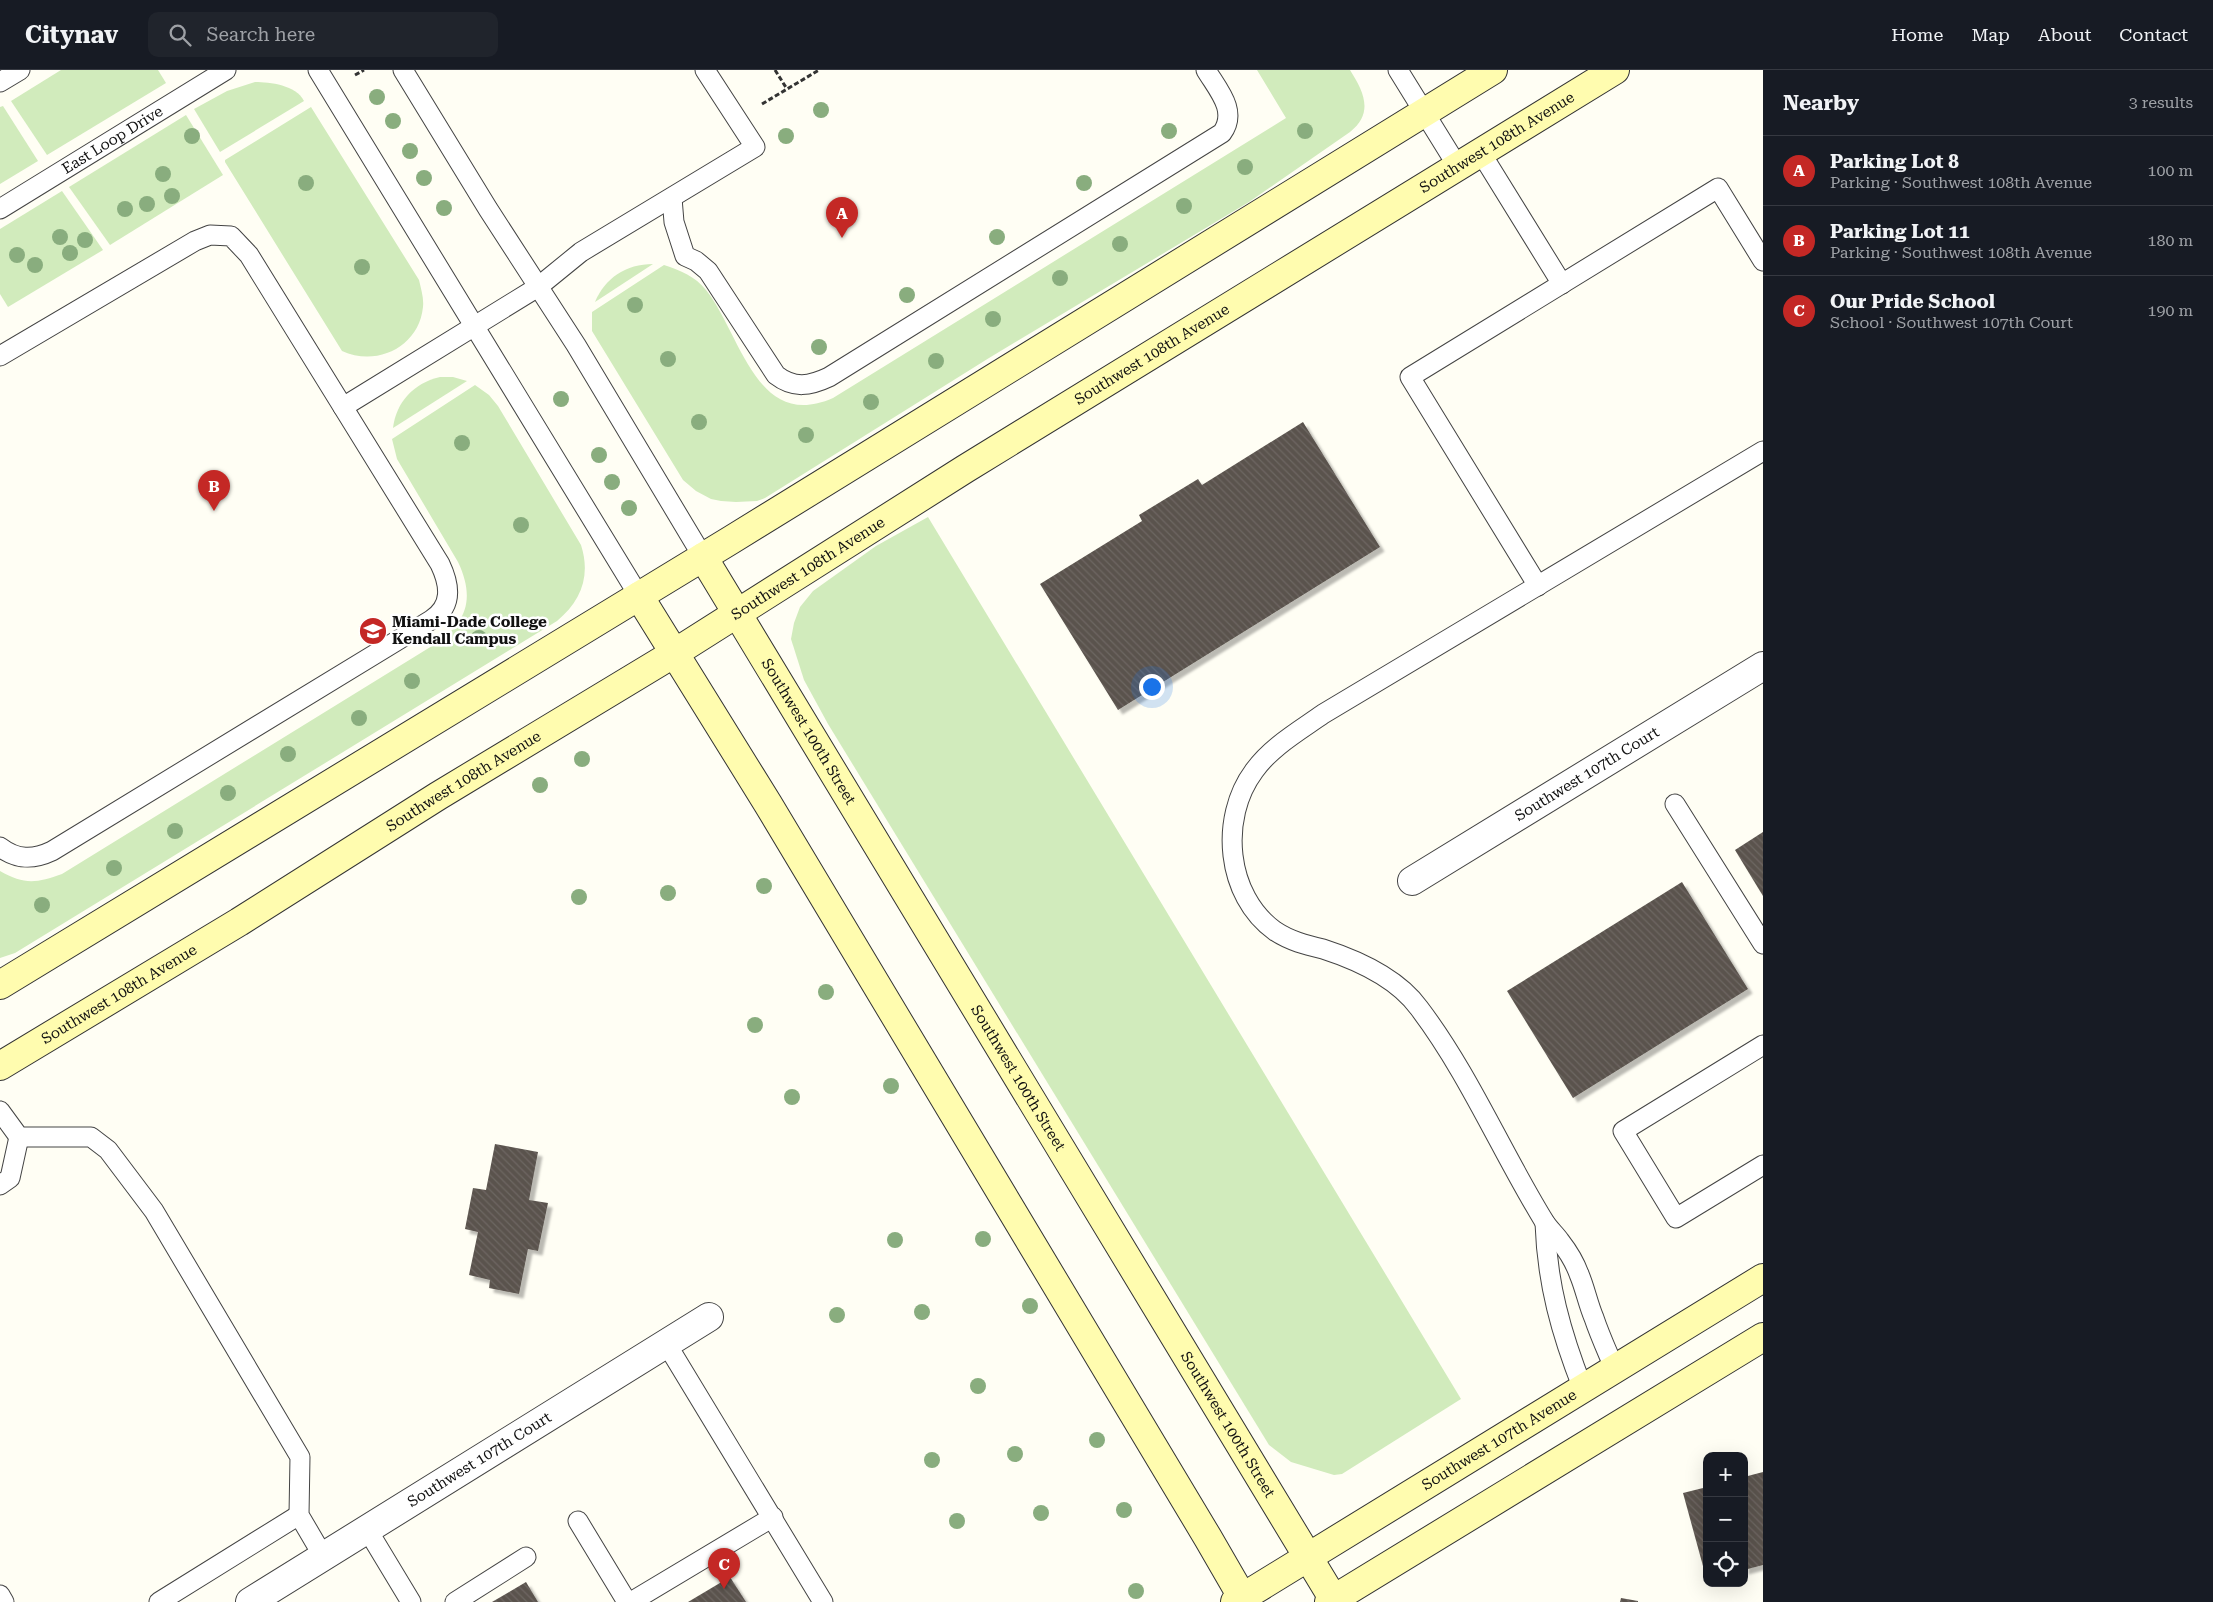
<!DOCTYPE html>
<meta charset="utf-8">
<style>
body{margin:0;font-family:"Roboto Serif",serif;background:#20242c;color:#f1f3f6}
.controls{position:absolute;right:15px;bottom:15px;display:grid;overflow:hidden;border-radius:10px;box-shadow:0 5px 20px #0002}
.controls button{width:45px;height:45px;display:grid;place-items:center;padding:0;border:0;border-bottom:1px solid #363941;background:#171b24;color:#f1f3f6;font:25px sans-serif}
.you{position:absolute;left:1151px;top:616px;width:18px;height:18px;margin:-12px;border:4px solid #fff;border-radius:50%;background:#1a73e8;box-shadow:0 0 0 8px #1a73e833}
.badge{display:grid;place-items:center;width:32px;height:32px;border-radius:50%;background:#c42825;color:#fff;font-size:16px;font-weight:700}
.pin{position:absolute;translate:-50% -41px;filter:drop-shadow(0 1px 2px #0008)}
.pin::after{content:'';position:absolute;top:26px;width:18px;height:15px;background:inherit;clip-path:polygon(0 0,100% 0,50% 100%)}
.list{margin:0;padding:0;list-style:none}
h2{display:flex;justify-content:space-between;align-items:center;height:65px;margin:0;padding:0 20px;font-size:21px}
h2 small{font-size:16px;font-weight:400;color:#9ea1a6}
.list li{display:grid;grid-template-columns:32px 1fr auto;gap:15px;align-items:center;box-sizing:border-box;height:70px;padding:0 20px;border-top:1px solid #363941}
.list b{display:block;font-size:19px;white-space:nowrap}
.list p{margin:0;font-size:16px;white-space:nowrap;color:#9ea1a6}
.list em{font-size:16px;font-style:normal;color:#9ea1a6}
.icon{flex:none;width:28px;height:28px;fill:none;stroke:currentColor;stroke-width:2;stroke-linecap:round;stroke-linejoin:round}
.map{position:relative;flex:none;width:1763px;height:1532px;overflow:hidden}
header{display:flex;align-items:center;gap:30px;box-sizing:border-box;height:70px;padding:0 25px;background:#171b24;border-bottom:1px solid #363941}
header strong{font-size:24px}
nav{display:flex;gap:28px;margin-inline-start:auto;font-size:18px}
.search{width:350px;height:45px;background:#20242c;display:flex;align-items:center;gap:12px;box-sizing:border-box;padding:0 18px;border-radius:10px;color:#9ea1a6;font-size:19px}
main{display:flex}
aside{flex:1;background:#171b24}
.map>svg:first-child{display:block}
</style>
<header>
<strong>Citynav</strong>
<div class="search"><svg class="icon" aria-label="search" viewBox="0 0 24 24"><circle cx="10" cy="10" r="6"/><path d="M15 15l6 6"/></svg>Search here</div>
<nav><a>Home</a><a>Map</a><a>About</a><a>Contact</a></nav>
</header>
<main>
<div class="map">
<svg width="1763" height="1532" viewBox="0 0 1763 1532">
<defs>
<pattern id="building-back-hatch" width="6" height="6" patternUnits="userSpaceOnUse" patternTransform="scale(1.25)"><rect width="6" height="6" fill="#5a534d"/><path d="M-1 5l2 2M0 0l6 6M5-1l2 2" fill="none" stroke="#6d6762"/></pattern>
<filter id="shadow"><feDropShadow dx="4.5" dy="4.5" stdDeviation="1" flood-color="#0004"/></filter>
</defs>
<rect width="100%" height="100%" fill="#fffef4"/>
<!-- grass -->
<g fill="#d1ebbc">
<polygon points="61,0 158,0 166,13 47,85 11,31"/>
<path d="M 1257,0 L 1350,0 C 1364,22 1374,43 1350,62 L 1249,132 L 989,288 L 765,428 L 757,431 L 736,432 L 721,431 L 711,429 L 696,421 L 683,410 L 592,261 L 592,242 L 664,195 C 680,200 696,207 706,220 C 741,264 756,362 833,328 L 1286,48 Z"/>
<path d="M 255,12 C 270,12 296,15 304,31 L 220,82 L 194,39 L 227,21 Z"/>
<polygon points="3,36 38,91 0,114 0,37"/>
<path d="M 311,37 L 419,210 C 421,219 424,228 423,237 C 419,277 377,297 342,281 L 225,92 L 225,90 Z"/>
<polygon points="186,45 223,105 110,175 69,117"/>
<polygon points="62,121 103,180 8,237 0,224 0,159"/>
<path d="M 653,194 L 595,232 C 605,208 626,194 653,194 Z"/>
<path d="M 440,307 L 453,307 L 467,311 L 393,358 C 396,332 414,313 440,307 Z"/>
<path d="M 475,315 L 489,325 L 498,336 L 581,475 C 591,506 581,531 557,551 L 15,883 L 0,888 L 0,801 C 24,815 37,813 62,804 L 432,576 C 466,554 476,530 458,492 L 397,389 L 392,369 Z"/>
<polygon points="928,447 1461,1329 1342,1404 1334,1405 1291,1392 1269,1375 828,654 804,610 791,569 794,553 800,537 813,521 876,476"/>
</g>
<!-- building -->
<g fill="url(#building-back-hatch)" filter="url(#shadow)">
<polygon points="1303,352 1380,477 1118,640 1040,514 1142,451 1139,445 1198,409 1202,415"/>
<polygon points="1763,762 1763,826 1735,780"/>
<polygon points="1682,812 1748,919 1573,1028 1507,921"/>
<polygon points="495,1074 538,1082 529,1130 548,1133 538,1181 528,1179 519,1224 489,1218 490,1210 469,1205 478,1162 465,1159 473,1118 486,1120"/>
<polygon points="1763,1402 1763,1495 1744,1500 1744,1407"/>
<polygon points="1707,1417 1707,1507 1706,1507 1683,1423"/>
<polygon points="730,1507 746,1532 688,1532"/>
<polygon points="526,1512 538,1532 492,1532"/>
<polygon points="1621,1528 1638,1531 1638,1532 1620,1532"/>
</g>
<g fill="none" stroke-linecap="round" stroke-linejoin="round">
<defs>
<g id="lane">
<polyline points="318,0 639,526"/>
<polyline points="403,0 488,139 576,275 703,487"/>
<polyline points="1398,0 1458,97"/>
<polyline points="0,12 20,0"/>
<polyline points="1481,83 1562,214"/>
<path d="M 672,128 L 674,152 L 685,186 L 696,191 L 708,201 L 776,305 C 794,319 810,316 829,307 L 1222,63 C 1238,41 1218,20 1206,0"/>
<path id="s1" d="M 0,139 L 226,0"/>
<path d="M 0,286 L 195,171 L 210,165 L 231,166 L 249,185 L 440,494 C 450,515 453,536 431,550 L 52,781 C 33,790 17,790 0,777"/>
<polyline points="343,337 538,217 581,182 755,77 705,0"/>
<polyline points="1538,516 1410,307 1718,118 1763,191"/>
<polyline points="1675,734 1763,874"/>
<polyline points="1763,975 1623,1061 1676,1148 1763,1095"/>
<polyline points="0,1041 19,1067 91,1067 108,1080 154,1141 300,1387 299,1445 323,1486"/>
<polyline points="0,1115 10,1108 19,1067"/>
<path d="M 1545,1153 C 1547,1213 1561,1263 1583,1319"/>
<polyline points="666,1273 823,1532"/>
<path d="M 1615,1300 C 1608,1283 1600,1266 1594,1248 C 1588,1234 1585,1218 1579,1204 C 1575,1193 1567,1180 1560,1171 C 1555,1164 1548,1158 1544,1151 C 1501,1081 1469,1004 1419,938 C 1398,909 1357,890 1323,879 C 1306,875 1290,871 1275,861 C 1226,826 1219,748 1254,701 C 1271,677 1299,661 1323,644 L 1763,381"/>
<polyline points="578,1451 627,1532"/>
<polyline points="367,1459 411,1532"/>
<polyline points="0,1525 4,1532"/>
<polyline points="159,1532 299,1445"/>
<polyline points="455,1532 526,1487"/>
<polyline points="631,1532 773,1447"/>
</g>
<g id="street">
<path id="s2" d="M 1412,811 L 1763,596"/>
<path id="s3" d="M 250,1532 L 709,1247"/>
</g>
<g id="secondary">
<path id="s4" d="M 703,487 L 1334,1530"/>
<polyline points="639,526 768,734 1208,1468 1245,1532"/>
<polyline points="0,915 731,470 1493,0"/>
<path id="s5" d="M 0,996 L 239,852 L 438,726 L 673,584 L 965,399 L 1615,0"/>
<path id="s6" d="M 1235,1532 L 1763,1208"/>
<polyline points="1329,1532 1763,1267"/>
</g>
</defs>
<!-- lane casing -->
<use href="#lane" stroke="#444" stroke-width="21"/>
<!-- street casing -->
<use href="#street" stroke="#444" stroke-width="30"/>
<!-- secondary casing -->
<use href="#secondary" stroke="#333" stroke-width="30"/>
<!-- path -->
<g stroke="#333" stroke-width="3" stroke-dasharray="5 2.5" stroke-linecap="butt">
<polyline points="775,0 787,19"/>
<polyline points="355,5 364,0"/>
<polyline points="762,34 819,0"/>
</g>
<!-- lane -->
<use href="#lane" stroke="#fff" stroke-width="19"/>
<!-- street -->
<use href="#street" stroke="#fff" stroke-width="28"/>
<!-- secondary -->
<use href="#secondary" stroke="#fffcaf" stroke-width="28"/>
</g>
<!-- trees -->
<g fill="#89ad7e">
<circle cx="377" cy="27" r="8"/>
<circle cx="821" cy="40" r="8"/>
<circle cx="393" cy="51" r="8"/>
<circle cx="1169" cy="61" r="8"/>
<circle cx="1305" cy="61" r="8"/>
<circle cx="192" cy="66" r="8"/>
<circle cx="786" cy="66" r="8"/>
<circle cx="410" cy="81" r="8"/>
<circle cx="1245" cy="97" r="8"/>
<circle cx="163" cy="104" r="8"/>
<circle cx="424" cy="108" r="8"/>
<circle cx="306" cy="113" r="8"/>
<circle cx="1084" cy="113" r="8"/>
<circle cx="172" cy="126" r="8"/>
<circle cx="147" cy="134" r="8"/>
<circle cx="1184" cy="136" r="8"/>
<circle cx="444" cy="138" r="8"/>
<circle cx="125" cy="139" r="8"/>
<circle cx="60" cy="167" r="8"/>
<circle cx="997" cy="167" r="8"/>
<circle cx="85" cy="170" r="8"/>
<circle cx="1120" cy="174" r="8"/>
<circle cx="70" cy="183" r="8"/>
<circle cx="17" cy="185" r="8"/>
<circle cx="35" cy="195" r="8"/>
<circle cx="362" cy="197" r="8"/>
<circle cx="1060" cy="208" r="8"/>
<circle cx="907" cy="225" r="8"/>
<circle cx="635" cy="235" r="8"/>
<circle cx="993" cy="249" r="8"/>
<circle cx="819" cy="277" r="8"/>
<circle cx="668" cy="289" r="8"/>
<circle cx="936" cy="291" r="8"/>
<circle cx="561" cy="329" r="8"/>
<circle cx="871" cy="332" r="8"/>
<circle cx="699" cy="352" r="8"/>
<circle cx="806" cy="365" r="8"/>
<circle cx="462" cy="373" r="8"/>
<circle cx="599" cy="385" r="8"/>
<circle cx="612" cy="412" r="8"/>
<circle cx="629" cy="438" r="8"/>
<circle cx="521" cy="455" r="8"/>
<circle cx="479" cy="568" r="8"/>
<circle cx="412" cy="611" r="8"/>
<circle cx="359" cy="648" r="8"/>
<circle cx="288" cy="684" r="8"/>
<circle cx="582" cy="689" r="8"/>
<circle cx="540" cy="715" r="8"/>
<circle cx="228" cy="723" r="8"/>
<circle cx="175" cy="761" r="8"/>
<circle cx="114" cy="798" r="8"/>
<circle cx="764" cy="816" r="8"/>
<circle cx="668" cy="823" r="8"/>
<circle cx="579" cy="827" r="8"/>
<circle cx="42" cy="835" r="8"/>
<circle cx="826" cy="922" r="8"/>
<circle cx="755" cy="955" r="8"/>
<circle cx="891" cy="1016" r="8"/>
<circle cx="792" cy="1027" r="8"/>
<circle cx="983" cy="1169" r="8"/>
<circle cx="895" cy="1170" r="8"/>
<circle cx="1030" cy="1236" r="8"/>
<circle cx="922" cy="1242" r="8"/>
<circle cx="837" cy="1245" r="8"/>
<circle cx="978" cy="1316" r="8"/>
<circle cx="1097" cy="1370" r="8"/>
<circle cx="1015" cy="1384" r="8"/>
<circle cx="932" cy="1390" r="8"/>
<circle cx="1124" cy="1440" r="8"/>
<circle cx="1041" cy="1443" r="8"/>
<circle cx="957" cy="1451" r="8"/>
<circle cx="1136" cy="1521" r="8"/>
</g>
<!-- icons -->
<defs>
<symbol id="university-disc" viewBox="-11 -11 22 22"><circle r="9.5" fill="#c42825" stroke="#fff"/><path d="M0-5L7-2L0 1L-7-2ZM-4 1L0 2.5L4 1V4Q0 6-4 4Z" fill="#fff"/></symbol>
</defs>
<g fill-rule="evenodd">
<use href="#university-disc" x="357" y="545" width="32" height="32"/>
</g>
<g text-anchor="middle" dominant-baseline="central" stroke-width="5" stroke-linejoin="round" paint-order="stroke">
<!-- street labels -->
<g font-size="15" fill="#111" stroke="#fff">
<text stroke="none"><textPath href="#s1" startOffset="132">East Loop Drive</textPath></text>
<text stroke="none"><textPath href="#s5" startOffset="1759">Southwest 108th Avenue</textPath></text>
<text stroke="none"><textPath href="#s5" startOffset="1354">Southwest 108th Avenue</textPath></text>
<text stroke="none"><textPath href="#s5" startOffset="949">Southwest 108th Avenue</textPath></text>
<text stroke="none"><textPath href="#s4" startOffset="204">Southwest 100th Street</textPath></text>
<text stroke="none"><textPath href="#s2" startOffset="205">Southwest 107th Court</textPath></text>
<text stroke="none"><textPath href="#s5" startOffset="544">Southwest 108th Avenue</textPath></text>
<text stroke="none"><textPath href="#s5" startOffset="139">Southwest 108th Avenue</textPath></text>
<text stroke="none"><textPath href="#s4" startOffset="609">Southwest 100th Street</textPath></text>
<text stroke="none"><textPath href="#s4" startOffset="1014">Southwest 100th Street</textPath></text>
<text stroke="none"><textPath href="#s6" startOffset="310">Southwest 107th Avenue</textPath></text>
<text stroke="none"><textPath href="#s3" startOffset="270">Southwest 107th Court</textPath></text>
</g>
<!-- poi labels -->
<g font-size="15" font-weight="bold" fill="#111" stroke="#fff" text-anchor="start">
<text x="392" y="552">Miami-Dade College<tspan x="392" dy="17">Kendall Campus</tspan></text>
</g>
</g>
</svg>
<div class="controls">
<button>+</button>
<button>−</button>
<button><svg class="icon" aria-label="locate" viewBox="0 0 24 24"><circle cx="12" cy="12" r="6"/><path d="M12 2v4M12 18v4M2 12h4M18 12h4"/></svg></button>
</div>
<div class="you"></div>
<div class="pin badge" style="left:842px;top:168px">A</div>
<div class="pin badge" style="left:214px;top:441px">B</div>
<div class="pin badge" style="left:724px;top:1519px">C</div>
</div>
<aside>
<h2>Nearby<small>3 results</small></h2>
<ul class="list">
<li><span class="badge">A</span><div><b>Parking Lot 8</b><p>Parking · Southwest 108th Avenue</p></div><em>100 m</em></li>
<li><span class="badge">B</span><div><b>Parking Lot 11</b><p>Parking · Southwest 108th Avenue</p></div><em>180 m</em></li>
<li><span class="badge">C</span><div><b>Our Pride School</b><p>School · Southwest 107th Court</p></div><em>190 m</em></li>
</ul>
</aside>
</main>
